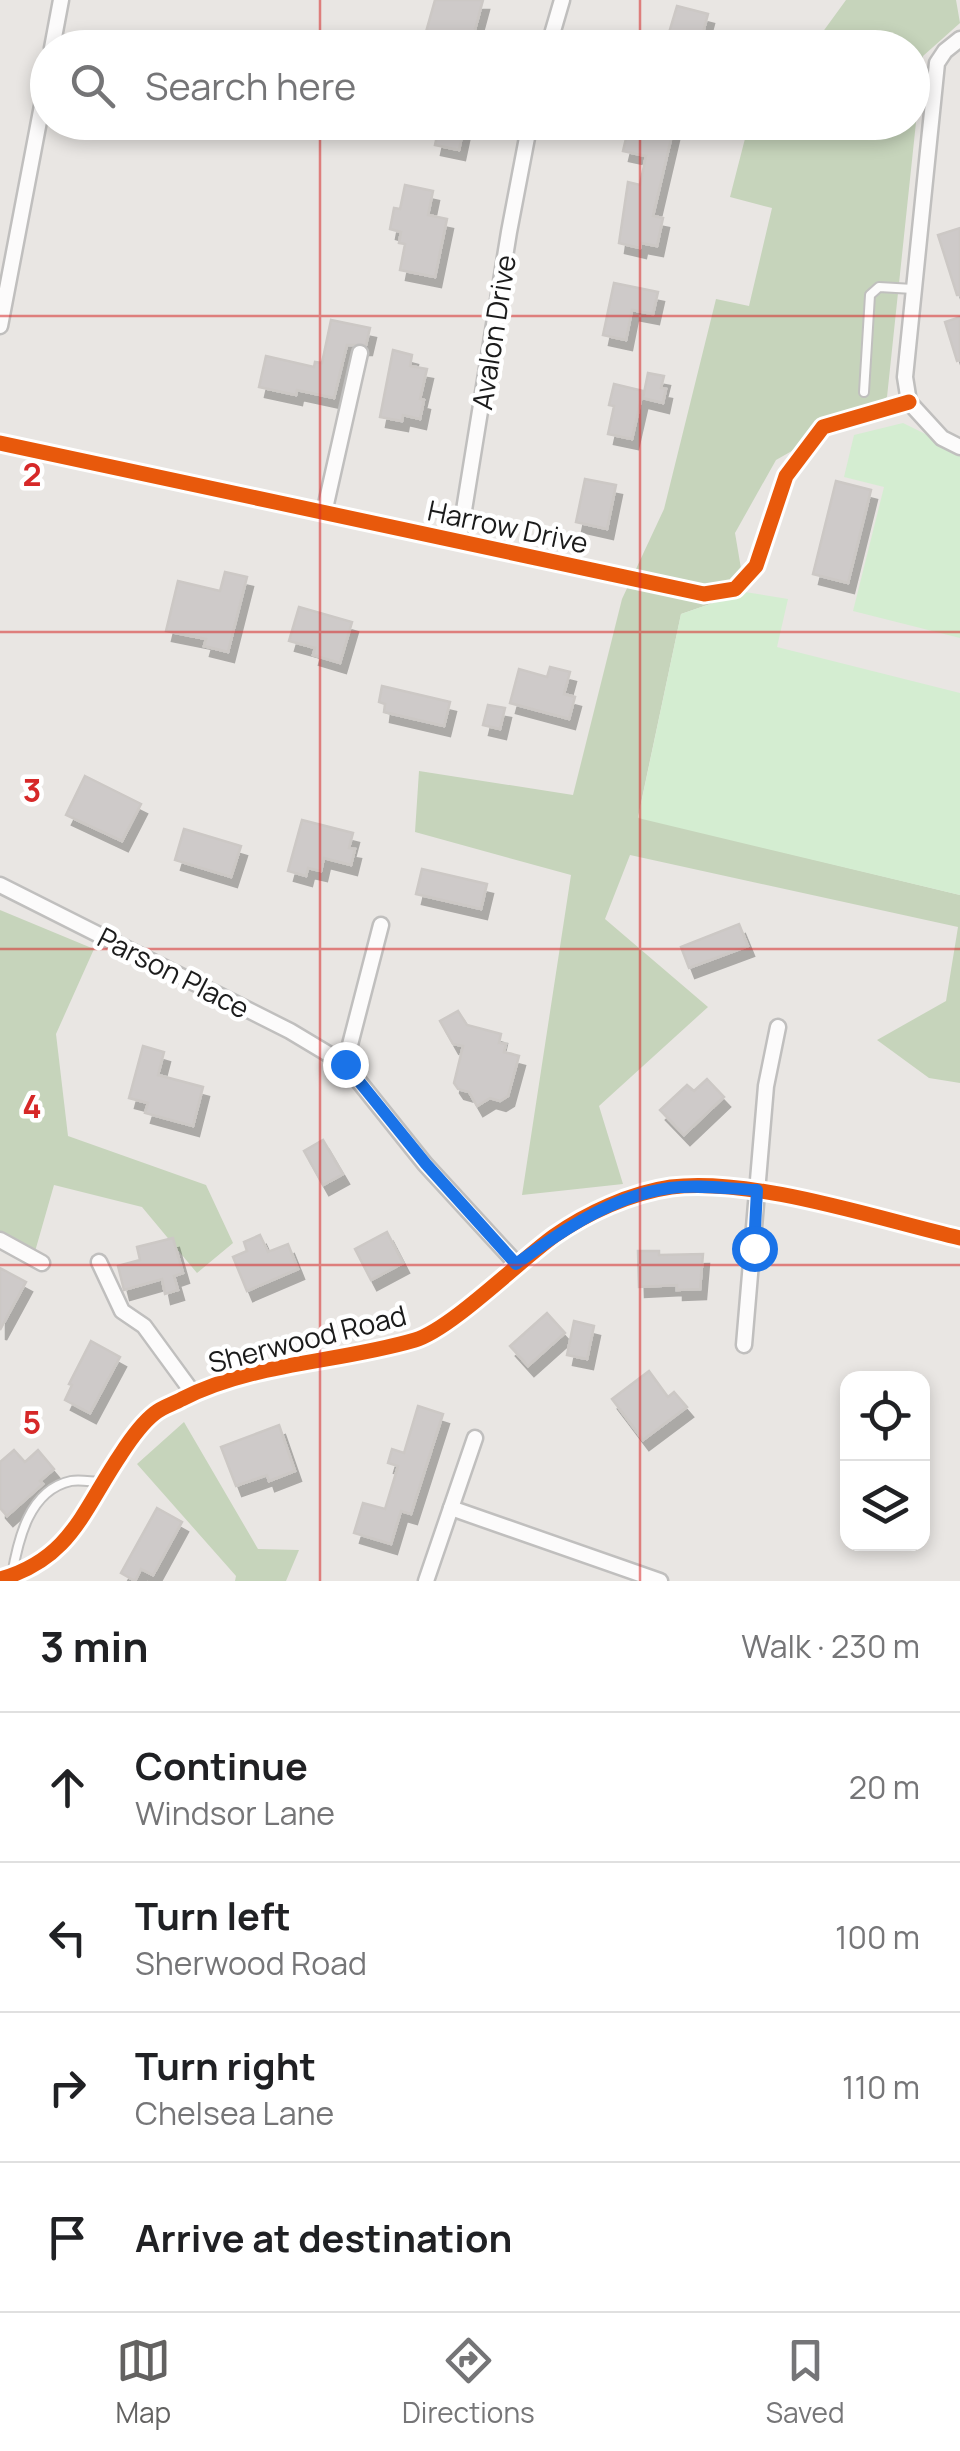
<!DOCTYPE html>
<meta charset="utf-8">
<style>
body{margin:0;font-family:Manrope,sans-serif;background:#f6f6f6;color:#202124}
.controls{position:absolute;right:30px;bottom:30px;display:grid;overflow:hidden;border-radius:20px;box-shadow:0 5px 15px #0003}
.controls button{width:90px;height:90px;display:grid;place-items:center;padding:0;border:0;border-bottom:2px solid #e0e0e0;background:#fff;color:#202124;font:50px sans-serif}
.stop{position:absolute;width:30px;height:30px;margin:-22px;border:8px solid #1a73e8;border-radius:50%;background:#fff}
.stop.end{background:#1a73e8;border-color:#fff;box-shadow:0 2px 10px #0008}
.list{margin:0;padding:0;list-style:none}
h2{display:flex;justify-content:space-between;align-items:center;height:130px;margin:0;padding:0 40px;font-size:42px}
h2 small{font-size:32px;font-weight:400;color:#757577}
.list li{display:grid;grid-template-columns:65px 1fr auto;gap:30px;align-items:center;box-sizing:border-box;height:150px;padding:0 40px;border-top:2px solid #e0e0e0}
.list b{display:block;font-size:38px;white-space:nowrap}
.list p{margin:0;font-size:32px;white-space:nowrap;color:#757577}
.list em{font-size:32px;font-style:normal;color:#757577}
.icon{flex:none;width:55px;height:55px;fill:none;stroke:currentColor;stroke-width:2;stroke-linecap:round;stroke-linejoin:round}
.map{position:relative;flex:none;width:960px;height:1581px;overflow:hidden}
.search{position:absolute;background:#fff;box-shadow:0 5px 15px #0003;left:30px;right:30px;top:30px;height:110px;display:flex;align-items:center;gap:25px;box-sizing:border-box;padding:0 35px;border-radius:55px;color:#757577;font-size:38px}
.sheet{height:730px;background:#fff}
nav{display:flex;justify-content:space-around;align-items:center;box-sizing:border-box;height:140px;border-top:2px solid #e0e0e0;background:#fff;font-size:28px;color:#757577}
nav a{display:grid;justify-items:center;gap:5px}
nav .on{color:#636261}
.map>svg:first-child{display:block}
</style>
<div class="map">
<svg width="960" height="1581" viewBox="0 0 960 1581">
<defs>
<filter id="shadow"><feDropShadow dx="6" dy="10" stdDeviation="0" flood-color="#0004"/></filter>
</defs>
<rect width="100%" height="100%" fill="#e9e6e3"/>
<!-- forest -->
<g fill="#c6d4bb">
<polygon points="846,0 956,0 960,23 923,56 887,397 776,460 735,533 745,592 681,614 638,817 960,895 960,1083 929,1078 877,1040 946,1001 958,927 630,855 605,919 708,1007 599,1106 623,1184 522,1195 571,875 415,832 419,771 573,795 622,599 664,509 716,299 749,306 772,208 730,197 749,123 912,122 912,48 769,47 773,34 814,44"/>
<polygon points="0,910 94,949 56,1034 68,1136 206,1185 233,1243 197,1273 142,1207 54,1185 32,1262 0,1244"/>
<polygon points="184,1422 258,1549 299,1550 286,1581 235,1581 236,1576 137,1464"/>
</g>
<!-- park -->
<g fill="#d4edd1">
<polygon points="903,423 960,451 960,638 853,611 884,487 844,477 854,435"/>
<polygon points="745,592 788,599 777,647 960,693 960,895 638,818 681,614"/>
</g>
<!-- building -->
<g fill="#cecac9" stroke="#ccc8c5" stroke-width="2.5" filter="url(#shadow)">
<polygon points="435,0 483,0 470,48 422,46"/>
<polygon points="677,6 708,14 699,48 651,48 655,33 668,36"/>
<polygon points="440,122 465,122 459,150 435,145"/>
<polygon points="637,122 675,122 653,216 663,218 657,246 641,243 640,248 619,243 628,182 640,185 646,156 623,151 628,130 635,132"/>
<polygon points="405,185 433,191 428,215 447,219 435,277 400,270 405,244 399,243 401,232 390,229 394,208 400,209"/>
<polygon points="960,228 960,295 957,295 938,235"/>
<polygon points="614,283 658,292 653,314 632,310 626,340 603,335"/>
<polygon points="960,317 960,360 957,361 945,322"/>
<polygon points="331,320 370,328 366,345 347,345 334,398 297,390 296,395 259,387 266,356 314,367 315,362 322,363"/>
<polygon points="393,350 412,355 410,366 427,369 420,399 424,400 420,419 403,415 402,421 380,417"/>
<polygon points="648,373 664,376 661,388 666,389 663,403 643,398"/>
<polygon points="614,384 643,391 632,439 608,434 614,406 609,405"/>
<polygon points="585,479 616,485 607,529 576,522"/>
<polygon points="836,481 871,490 848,583 813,574"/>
<polygon points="225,572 247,577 228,652 204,646 206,639 166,631 178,581 220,591"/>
<polygon points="299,607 352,622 340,663 313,655 315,648 289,641"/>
<polygon points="550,667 570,672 564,694 575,697 569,719 510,703 519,669 547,677"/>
<polygon points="382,686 450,702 444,726 384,712 385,704 379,702"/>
<polygon points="488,705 505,708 500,729 483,725"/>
<polygon points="85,776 141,804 122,841 66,815"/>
<polygon points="302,820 353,833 349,848 355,849 351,865 324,858 321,871 308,868 306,876 288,871"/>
<polygon points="184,829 241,846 231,877 175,860"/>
<polygon points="422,869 487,884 481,909 416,894"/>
<polygon points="739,924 748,946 689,968 681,947"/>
<polygon points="458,1011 467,1025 501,1034 499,1043 506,1044 504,1052 519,1056 508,1096 500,1101 490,1098 477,1106 469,1092 458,1089 454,1083 463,1046 453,1044 440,1021"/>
<polygon points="143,1046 164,1052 158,1075 203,1087 193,1126 145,1113 148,1103 129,1098"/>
<polygon points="707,1079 724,1097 684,1135 660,1110 687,1085 694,1091"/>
<polygon points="323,1140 343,1174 323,1185 304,1151"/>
<polygon points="387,1232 403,1263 371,1280 355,1249"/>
<polygon points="260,1235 268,1252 288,1244 298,1269 247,1291 233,1257 247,1251 244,1242"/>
<polygon points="173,1238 183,1273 174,1276 178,1290 165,1294 162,1279 124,1290 118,1266 140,1260 137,1247"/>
<polygon points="638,1251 659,1251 659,1255 703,1254 700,1289 677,1290 677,1285 639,1287"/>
<polygon points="0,1268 26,1282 0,1330"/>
<polygon points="547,1313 565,1333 528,1366 510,1346"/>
<polygon points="574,1321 594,1326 587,1359 567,1355"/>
<polygon points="91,1341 120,1357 90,1413 65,1400 72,1385 69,1384"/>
<polygon points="649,1371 668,1397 674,1392 687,1407 643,1440 612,1399"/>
<polygon points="418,1406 443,1414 411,1514 401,1511 391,1544 354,1533 363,1503 385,1509 398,1466 388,1463 392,1449 404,1453"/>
<polygon points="279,1425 295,1471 269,1481 267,1475 236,1486 221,1447"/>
<polygon points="14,1450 25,1462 38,1450 54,1469 40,1481 43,1484 7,1516 0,1508 0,1462"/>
<polygon points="157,1508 182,1522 153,1575 141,1569 135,1581 121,1573"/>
</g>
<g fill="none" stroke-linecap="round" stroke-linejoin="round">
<defs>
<g id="lane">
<polyline points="864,392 870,295 879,287 913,289"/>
<path d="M 12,1575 C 18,1540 29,1490 71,1481 C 80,1479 92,1482 102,1482"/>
</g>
<g id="street">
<polyline points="960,39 945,51 937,63 905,377 909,402 942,438 960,447"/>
<polyline points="52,48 61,0"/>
<polyline points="548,48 562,0"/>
<polyline points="0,326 48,74"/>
<polyline points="0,443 704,594 735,589 756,566 786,476 823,427 909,402"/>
<polyline points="324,513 360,353"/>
<polyline points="459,541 509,232 530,122"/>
<polyline points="0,885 290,1031 345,1064"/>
<polyline points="381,925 345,1064 425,1164 516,1263"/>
<polyline points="0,1240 42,1263"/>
<polyline points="99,1262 122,1311 144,1326 193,1393"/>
<polyline points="744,1345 766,1086 778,1027"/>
<polyline points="451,1508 660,1581"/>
<path d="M 0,1579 C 71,1559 83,1510 121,1454 C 130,1440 142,1423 155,1413 C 162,1407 173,1404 182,1399 C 255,1362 337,1363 415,1340 C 451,1329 518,1262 554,1236 C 587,1213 630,1193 671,1187 C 754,1177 878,1219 960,1238"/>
<polyline points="426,1581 475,1438"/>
</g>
</defs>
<!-- lane casing -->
<use href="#lane" stroke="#c0bfbe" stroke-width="12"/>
<!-- street casing -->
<use href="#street" stroke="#c0bfbe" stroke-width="19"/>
<!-- lane -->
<use href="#lane" stroke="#fcfbfb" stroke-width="8"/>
<!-- street -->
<use href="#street" stroke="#fcfbfb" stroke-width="14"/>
<defs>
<g id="cycleway">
<polyline points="0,443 704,594 735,589 756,566 786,476 823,427 909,402"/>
<path d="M 0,1579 C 71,1559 83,1510 121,1454 C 130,1440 142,1423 155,1413 C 162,1407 173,1404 182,1399 C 255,1362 337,1363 415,1340 C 451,1329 518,1262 554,1236 C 587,1213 630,1193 671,1187 C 754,1177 878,1219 960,1238"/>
</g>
</defs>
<!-- cycleway casing -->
<use href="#cycleway" stroke="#fff" stroke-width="21"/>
<!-- cycleway -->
<use href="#cycleway" stroke="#e8590c" stroke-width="15"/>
</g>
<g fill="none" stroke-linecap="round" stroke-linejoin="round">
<!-- route -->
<path stroke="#1a73e8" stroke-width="12" d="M 345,1064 L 426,1164 L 516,1264 C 563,1230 612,1196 670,1188 C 698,1184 729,1189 757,1190 L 754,1248"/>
</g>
<!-- grid -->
<path fill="none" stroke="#d62828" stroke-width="2.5" stroke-opacity="0.55" d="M 320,0 L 320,48M 640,0 L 640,48M 320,122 L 320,1581M 640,122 L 640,1581M 0,316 L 960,316M 0,632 L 960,632M 0,949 L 960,949M 0,1265 L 960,1265"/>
<g text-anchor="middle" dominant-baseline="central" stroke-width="9" stroke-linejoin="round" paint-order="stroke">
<!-- street labels -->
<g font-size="28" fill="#1b1b1b" stroke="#fff">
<text transform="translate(493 332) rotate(-81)">Avalon Drive</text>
<text transform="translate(508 526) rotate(12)">Harrow Drive</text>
<text transform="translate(174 972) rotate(27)">Parson Place</text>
<text transform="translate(307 1338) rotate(-14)">Sherwood Road</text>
</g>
</g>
<g font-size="32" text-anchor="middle" font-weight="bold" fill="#d62828" stroke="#fff" stroke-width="9" stroke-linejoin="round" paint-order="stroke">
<text x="32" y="486">2</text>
<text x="32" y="802">3</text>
<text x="32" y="1118">4</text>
<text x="32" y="1434">5</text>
</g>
</svg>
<div class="controls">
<button><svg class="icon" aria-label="locate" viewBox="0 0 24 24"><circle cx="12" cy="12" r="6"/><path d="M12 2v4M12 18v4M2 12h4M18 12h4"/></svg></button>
<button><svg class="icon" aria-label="layers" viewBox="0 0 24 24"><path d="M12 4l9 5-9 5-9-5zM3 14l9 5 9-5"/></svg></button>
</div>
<div class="stop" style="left:754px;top:1248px"></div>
<div class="stop end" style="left:345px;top:1064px"></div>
<div class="search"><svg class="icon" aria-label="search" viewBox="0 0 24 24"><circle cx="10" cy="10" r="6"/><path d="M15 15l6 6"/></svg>Search here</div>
</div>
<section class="sheet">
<h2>3 min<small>Walk · 230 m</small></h2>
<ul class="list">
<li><svg class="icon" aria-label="ahead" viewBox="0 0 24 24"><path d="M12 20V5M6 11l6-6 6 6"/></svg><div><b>Continue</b><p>Windsor Lane</p></div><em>20 m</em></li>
<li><svg class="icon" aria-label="left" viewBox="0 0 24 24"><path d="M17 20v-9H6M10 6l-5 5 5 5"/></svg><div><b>Turn left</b><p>Sherwood Road</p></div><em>100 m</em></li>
<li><svg class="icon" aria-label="right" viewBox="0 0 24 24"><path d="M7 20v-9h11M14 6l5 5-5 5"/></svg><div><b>Turn right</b><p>Chelsea Lane</p></div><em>110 m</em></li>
<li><svg class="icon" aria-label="arrive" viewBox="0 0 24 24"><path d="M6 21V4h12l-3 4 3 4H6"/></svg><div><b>Arrive at destination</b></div></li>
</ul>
</section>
<nav>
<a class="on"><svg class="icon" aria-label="map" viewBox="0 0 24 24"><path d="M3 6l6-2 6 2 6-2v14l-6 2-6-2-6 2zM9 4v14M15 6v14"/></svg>Map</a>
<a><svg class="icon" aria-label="directions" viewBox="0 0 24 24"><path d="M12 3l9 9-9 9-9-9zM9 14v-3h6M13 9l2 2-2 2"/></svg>Directions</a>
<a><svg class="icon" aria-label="saved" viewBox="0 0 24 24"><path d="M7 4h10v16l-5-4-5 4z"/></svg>Saved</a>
</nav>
